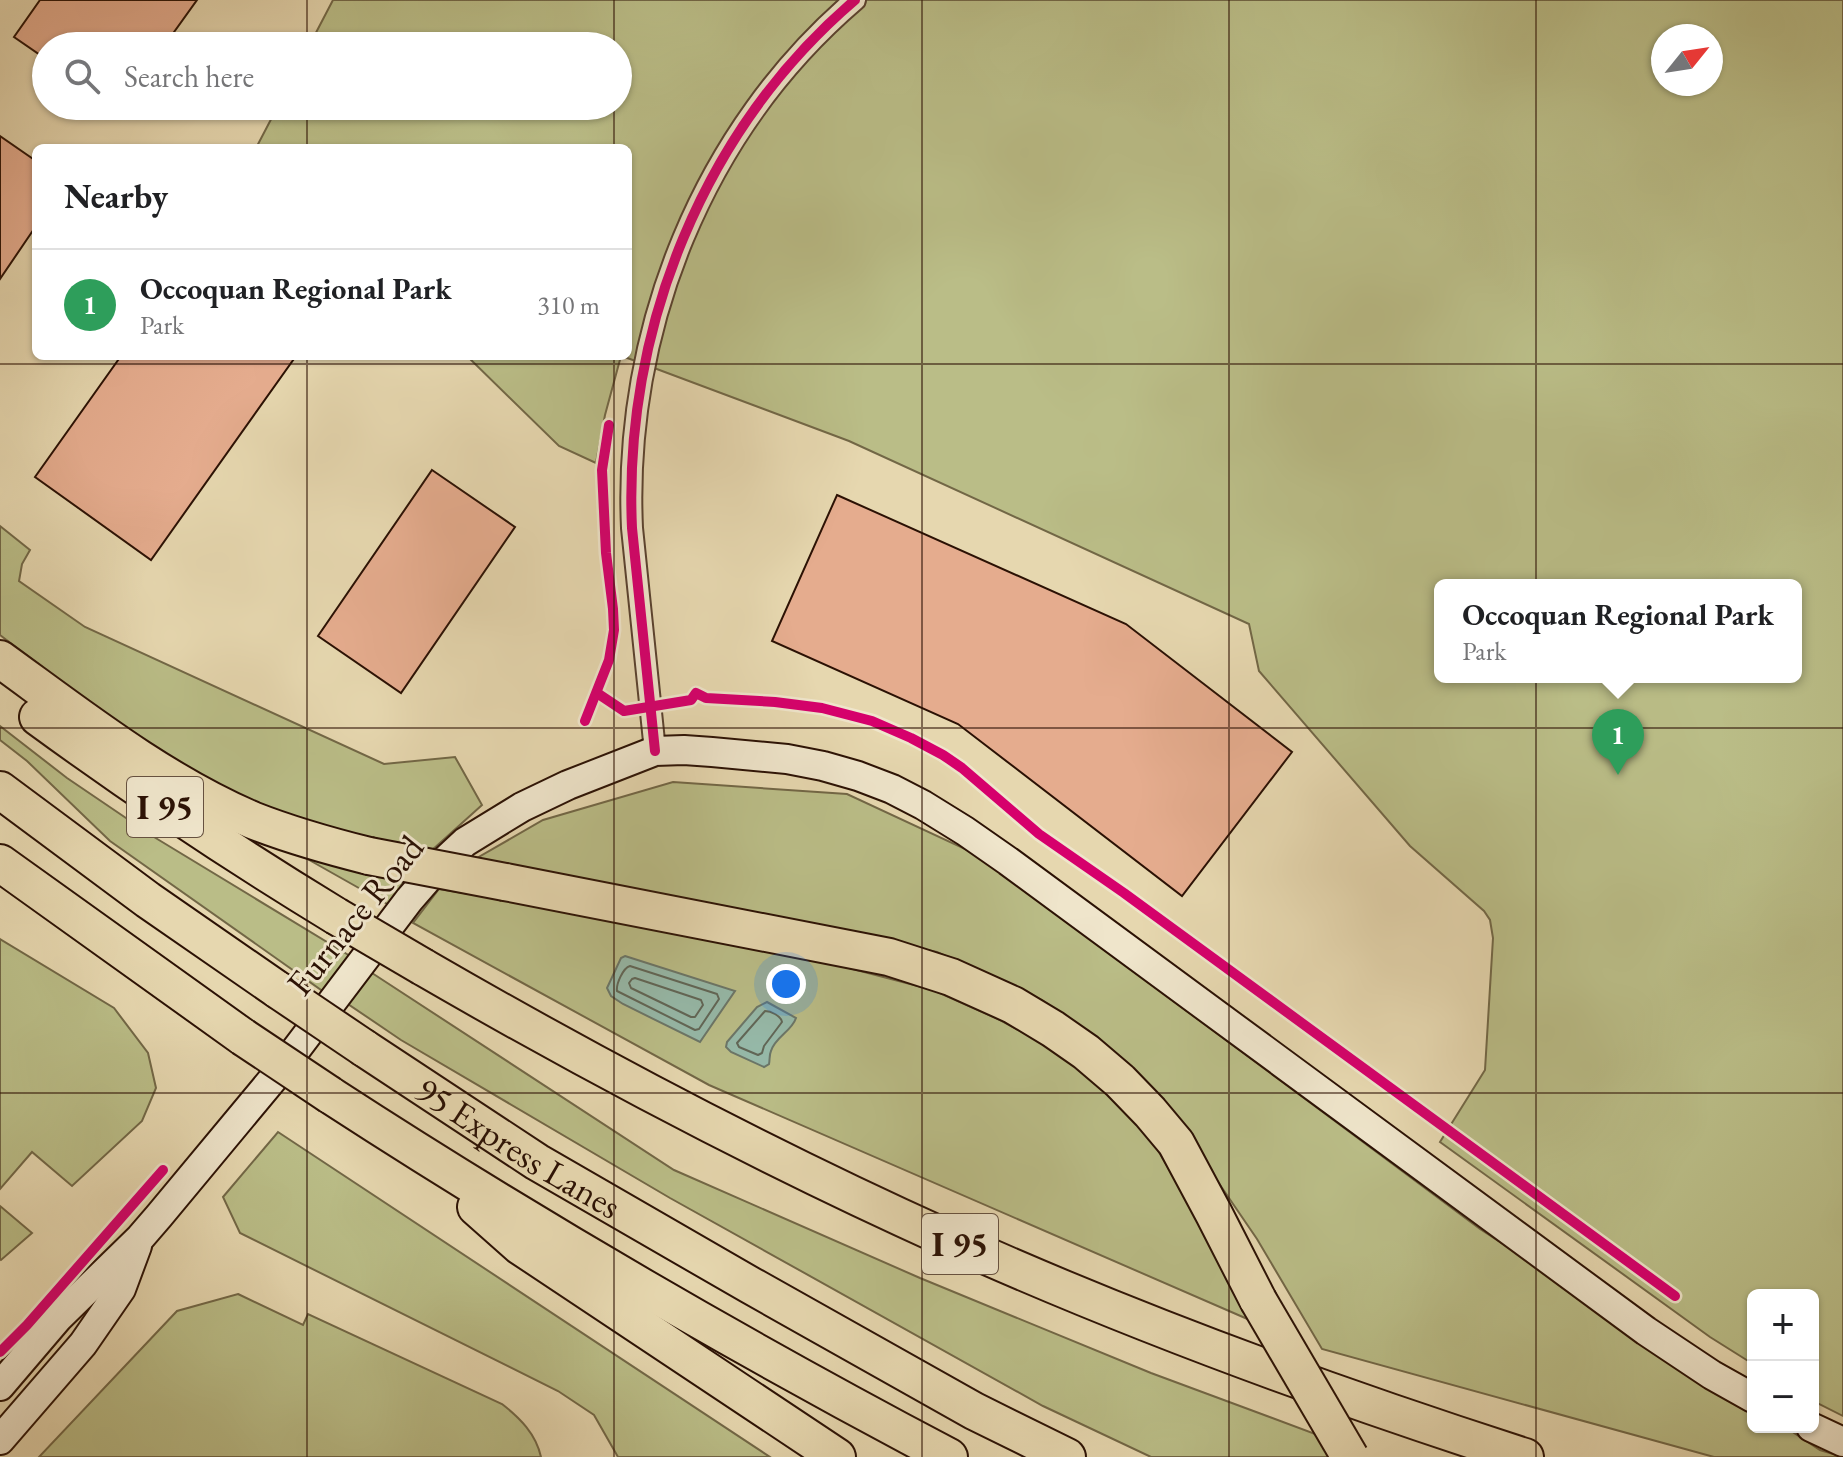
<!DOCTYPE html>
<meta charset="utf-8">
<style>
body{margin:0;font-family:"EB Garamond",serif;background:#f2f2f2;color:#202124}
.controls{position:absolute;right:24px;bottom:24px;display:grid;overflow:hidden;border-radius:12px;box-shadow:0 2px 6px #0004}
.controls button{width:72px;height:72px;display:grid;place-items:center;padding:0;border:0;border-bottom:2px solid #e0e0e0;background:#fff;color:#202124;font:40px sans-serif}
.compass{position:absolute;left:1651px;top:24px;width:72px;height:72px;border-radius:50%;background:#fff;box-shadow:0 2px 6px #0004;rotate:60deg}
.you{position:absolute;left:786px;top:984px;width:28px;height:28px;margin:-20px;border:6px solid #fff;border-radius:50%;background:#1a73e8;box-shadow:0 0 0 12px #1a73e833}
.badge{display:grid;place-items:center;width:52px;height:52px;border-radius:50%;background:#ea580c;color:#fff;font-size:26px;font-weight:700}
.pin{position:absolute;translate:-50% -66px;filter:drop-shadow(0 2px 4px #0008)}
.pin::after{content:'';position:absolute;top:42px;width:28px;height:24px;background:inherit;clip-path:polygon(0 0,100% 0,50% 100%)}
.popup{position:absolute;left:1434px;top:579px;width:368px;height:104px;box-sizing:border-box;display:grid;place-content:center;border-radius:12px;background:#fff;filter:drop-shadow(0 2px 6px #0005);font-size:26px;white-space:nowrap;color:#757577}
.popup b{font-size:30px;color:#202124}
.popup::after{content:'';position:absolute;left:50%;top:100%;margin-left:-16px;border:16px solid transparent;border-top-color:#fff}
.list{margin:0;padding:0;list-style:none}
h2{display:flex;justify-content:space-between;align-items:center;height:104px;margin:0;padding:0 32px;font-size:34px}
h2 small{font-size:26px;font-weight:400;color:#757577}
.list li{display:grid;grid-template-columns:52px 1fr auto;gap:24px;align-items:center;box-sizing:border-box;height:112px;padding:0 32px;border-top:2px solid #e0e0e0}
.list b{display:block;font-size:30px;white-space:nowrap}
.list p{margin:0;font-size:26px;white-space:nowrap;color:#757577}
.list em{font-size:26px;font-style:normal;color:#757577}
.icon{flex:none;width:44px;height:44px;fill:none;stroke:currentColor;stroke-width:2;stroke-linecap:round;stroke-linejoin:round}
.map{position:relative;flex:none;width:1843px;height:1457px;overflow:hidden}
.search{position:absolute;background:#fff;box-shadow:0 2px 6px #0004;left:32px;top:32px;width:600px;height:88px;display:flex;align-items:center;gap:20px;box-sizing:border-box;padding:0 28px;border-radius:44px;color:#757577;font-size:30px}
.panel{position:absolute;background:#fff;box-shadow:0 2px 6px #0004;left:32px;top:144px;width:600px;height:216px;border-radius:12px}
.map>svg:first-child{display:block}
</style>
<div class="map">
<svg width="1843" height="1457" viewBox="0 0 1843 1457">
<rect width="100%" height="100%" fill="#e6d7af"/>
<filter id="stains"><feTurbulence type="fractalNoise" baseFrequency=".0025" numOctaves="4"/><feColorMatrix values="0 0 0 0 .2 0 0 0 0 .09 0 0 0 0 .02 0 0 0 .5 -.17"/></filter>
<radialGradient id="worn" r=".72"><stop offset=".6" stop-color="#630" stop-opacity="0"/><stop offset="1" stop-color="#630" stop-opacity=".3"/></radialGradient>
<!-- green -->
<g fill="#babd87" stroke="#726746" stroke-width="2" fill-rule="evenodd">
<path d="M 333,0 L 1843,0 L 1843,1416 L 1813,1401 L 1813,1295 L 1753,1295 L 1753,1364 L 1710,1337 L 1440,1142 L 1485,1070 L 1493,938 L 1490,920 L 1484,911 L 1410,846 L 1259,671 L 1249,624 L 849,441 L 622,356 L 628,356 L 628,148 L 256,148 L 278,106 L 618,106 L 618,46 L 309,46 ZM 1663,36 L 1711,36 L 1711,84 L 1663,84 ZM 1440,585 L 1796,585 L 1796,677 L 1440,677 Z"/>
<polygon points="467,356 621,356 605,415 596,463 559,446"/>
<polygon points="0,526 30,550 22,564 19,581 85,627 384,764 455,757 482,805 431,851 357,839 254,803 200,776 105,715 0,635"/>
<polygon points="0,726 67,778 154,837 350,956 324,992 110,841 27,761 0,740"/>
<polygon points="673,782 847,794 976,854 1480,1229 1753,1406 1753,1427 1785,1427 1820,1450 1843,1457 1714,1457 1322,1349 1257,1239 1168,1109 1104,1044 1042,1000 937,952 477,858 543,820"/>
<polygon points="295,852 405,879 389,905"/>
<polygon points="439,889 614,918 845,967 933,990 1000,1020 1068,1057 1145,1128 1259,1324 709,1085 413,923"/>
<polygon points="0,939 114,1008 148,1053 156,1088 142,1121 72,1186 32,1152 0,1189"/>
<polygon points="372,973 674,1170 920,1278 1151,1373 1318,1435 1332,1457 1151,1457 1043,1406 670,1198 401,1040 345,1002"/>
<polygon points="278,1132 770,1457 618,1457 594,1415 558,1391 240,1233 223,1197"/>
<polygon points="0,1206 32,1233 1,1260 0,1259"/>
<path d="M 238,1294 L 303,1325 L 308,1314 L 502,1404 C 520,1418 536,1434 541,1457 L 39,1457 L 177,1311 Z"/>
</g>
<!-- water -->
<g fill="#96baaa" stroke="#6b7668" stroke-width="2">
<polygon points="625,956 735,991 700,1042 623,1004 611,996 607,988 621,958"/>
<path d="M 767,1002 L 796,1018 C 792,1031 775,1037 771,1051 C 769,1055 770,1060 769,1064 L 764,1067 L 731,1052 L 726,1047 L 727,1042 L 757,1007 Z"/>
</g>
<g fill="none" stroke-linecap="round" stroke-linejoin="round">
<!-- shore -->
<g stroke="#606657" stroke-width="2">
<path d="M 630,966 L 717,994 L 719,999 L 699,1029 L 695,1030 L 617,991 C 616,984 623,968 630,966 Z"/>
<polygon points="635,978 701,1000 703,1005 695,1017 691,1017 631,988 629,983 632,979"/>
<path d="M 765,1011 C 771,1011 781,1016 782,1022 L 764,1046 L 762,1053 L 758,1055 L 739,1047 L 737,1043 Z"/>
</g>
</g>
<!-- building -->
<g fill="#e5ac8e" stroke="#2b1104" stroke-width="2">
<polygon points="40,0 197,0 164,46 46,46 46,59 14,37"/>
<polygon points="0,136 36,161 36,226 0,279"/>
<polygon points="121,356 296,356 151,560 35,477"/>
<polygon points="432,470 515,527 401,693 318,636"/>
<polygon points="837,495 1126,624 1292,752 1182,896 958,724 772,641"/>
</g>
<g fill="none" stroke-linecap="round" stroke-linejoin="round">
<defs>
<path id="street" d="M 655,751 L 632,528 C 623,330 703,130 855,0"/>
<g id="secondary">
<polyline points="0,1386 58,1318 140,1238 159,1216 282,1068 409,900 436,869 465,842 522,807 568,785 655,751 684,750 712,752 787,759 823,766 858,776 892,789 923,805 965,831 1008,861 1646,1331 1712,1375 1753,1398"/>
<polyline points="1811,1427 1843,1442"/>
<polyline points="0,1440 83,1344 121,1289 137,1246"/>
</g>
<g id="highway">
<path d="M 0,659 C 80,717 161,781 252,820 C 290,835 329,846 369,856"/>
<path d="M 38,717 C 135,788 234,854 336,916"/>
<polyline points="0,790 148,900 278,990"/>
<polyline points="0,863 243,1037"/>
<polyline points="505,882 889,957 951,977 1013,1005 1053,1029 1086,1052 1120,1081 1150,1112 1176,1143 1214,1214 1258,1300"/>
<path d="M 423,967 C 594,1066 766,1157 946,1238 C 1134,1323 1329,1394 1525,1457"/>
<path id="s1" d="M 364,1048 L 537,1162 L 750,1285 L 974,1411 L 1067,1457"/>
<path d="M 330,1095 C 530,1225 737,1345 949,1457"/>
<polyline points="476,1207 520,1246 837,1457"/>
</g>
</defs>
<!-- street casing -->
<use href="#street" stroke="#5a422f" stroke-width="24"/>
<!-- secondary casing -->
<use href="#secondary" stroke="#2b1104" stroke-width="32"/>
<!-- highway casing -->
<use href="#highway" stroke="#2b1104" stroke-width="40"/>
<!-- street -->
<use href="#street" stroke="#efe5cb" stroke-width="20"/>
<!-- secondary -->
<use href="#secondary" stroke="#efe5cb" stroke-width="28"/>
<!-- highway -->
<use href="#highway" stroke="#e6d7af" stroke-width="36"/>
<defs>
<g id="highway-bridge">
<polyline points="369,856 505,882"/>
<polyline points="336,916 423,967"/>
<polyline points="278,990 364,1048"/>
<polyline points="243,1037 330,1095"/>
<polyline points="1258,1300 1350,1457"/>
</g>
</defs>
<!-- highway-bridge casing -->
<use href="#highway-bridge" stroke="#2b1104" stroke-width="40" stroke-linecap="butt"/>
<!-- highway-bridge -->
<use href="#highway-bridge" stroke="#e6d7af" stroke-width="36"/>
<defs>
<g id="cycleway">
<polyline points="597,693 624,711 691,700 696,693 706,698 775,702 822,708 872,721 911,738 943,755 962,768 1039,834 1124,893 1675,1296"/>
<polyline points="585,721 609,660 614,630 613,609 606,553 602,470 609,425"/>
<path d="M 655,751 L 632,528 C 623,330 703,130 855,0"/>
<polyline points="0,1352 27,1325 163,1170"/>
</g>
</defs>
<!-- cycleway casing -->
<use href="#cycleway" stroke="#efe5cb" stroke-width="15"/>
<!-- cycleway -->
<use href="#cycleway" stroke="#d6006c" stroke-width="10"/>
</g>
<!-- grid -->
<path fill="none" stroke="#2b1104" stroke-width="2" stroke-opacity="0.55" d="M 307,0 L 307,46M 614,0 L 614,46M 922,0 L 922,1457M 1229,0 L 1229,1457M 1536,0 L 1536,1457M 307,106 L 307,148M 614,106 L 614,148M 307,356 L 307,1457M 614,356 L 614,1457M 0,364 L 1843,364M 0,728 L 1843,728M 0,1093 L 1843,1093"/>
<g text-anchor="middle" dominant-baseline="central" stroke-width="6" stroke-linejoin="round" paint-order="stroke">
<!-- shield labels -->
<g fill="#efe5cb" stroke="#665140" stroke-width="2">
<rect x="127" y="777" width="76" height="60" rx="6"/>
<rect x="922" y="1214" width="76" height="60" rx="6"/>
</g>
<g font-size="34" font-weight="bold" fill="#2b1104">
<text x="165" y="807">I 95</text>
<text x="960" y="1244">I 95</text>
</g>
<!-- street labels -->
<g font-size="36" fill="#2b1104" stroke="#efe5cb">
<text transform="translate(355 915) rotate(-51)">Furnace Road</text>
<text stroke="none"><textPath href="#s1" startOffset="184">95 Express Lanes</textPath></text>
</g>
</g>
<rect width="100%" height="100%" filter="url(#stains)"/>
<rect width="100%" height="100%" fill="url(#worn)"/>
</svg>
<div class="controls">
<button>+</button>
<button>−</button>
</div>
<svg class="compass" viewBox="-18 -18 36 36"><path d="M0-13l5 13h-10z" fill="#e53935"/><path d="M0 13l5-13h-10z" fill="#757577"/></svg>
<div class="you"></div>
<div class="pin badge" style="left:1618px;top:775px;background:#2e9e5b">1</div>
<div class="popup"><b>Occoquan Regional Park</b>Park</div>
<div class="search"><svg class="icon" aria-label="search" viewBox="0 0 24 24"><circle cx="10" cy="10" r="6"/><path d="M15 15l6 6"/></svg>Search here</div>
<section class="panel">
<h2>Nearby<small></small></h2>
<ul class="list">
<li><span class="badge" style="background:#2e9e5b">1</span><div><b>Occoquan Regional Park</b><p>Park</p></div><em>310 m</em></li>
</ul>
</section>
</div>
